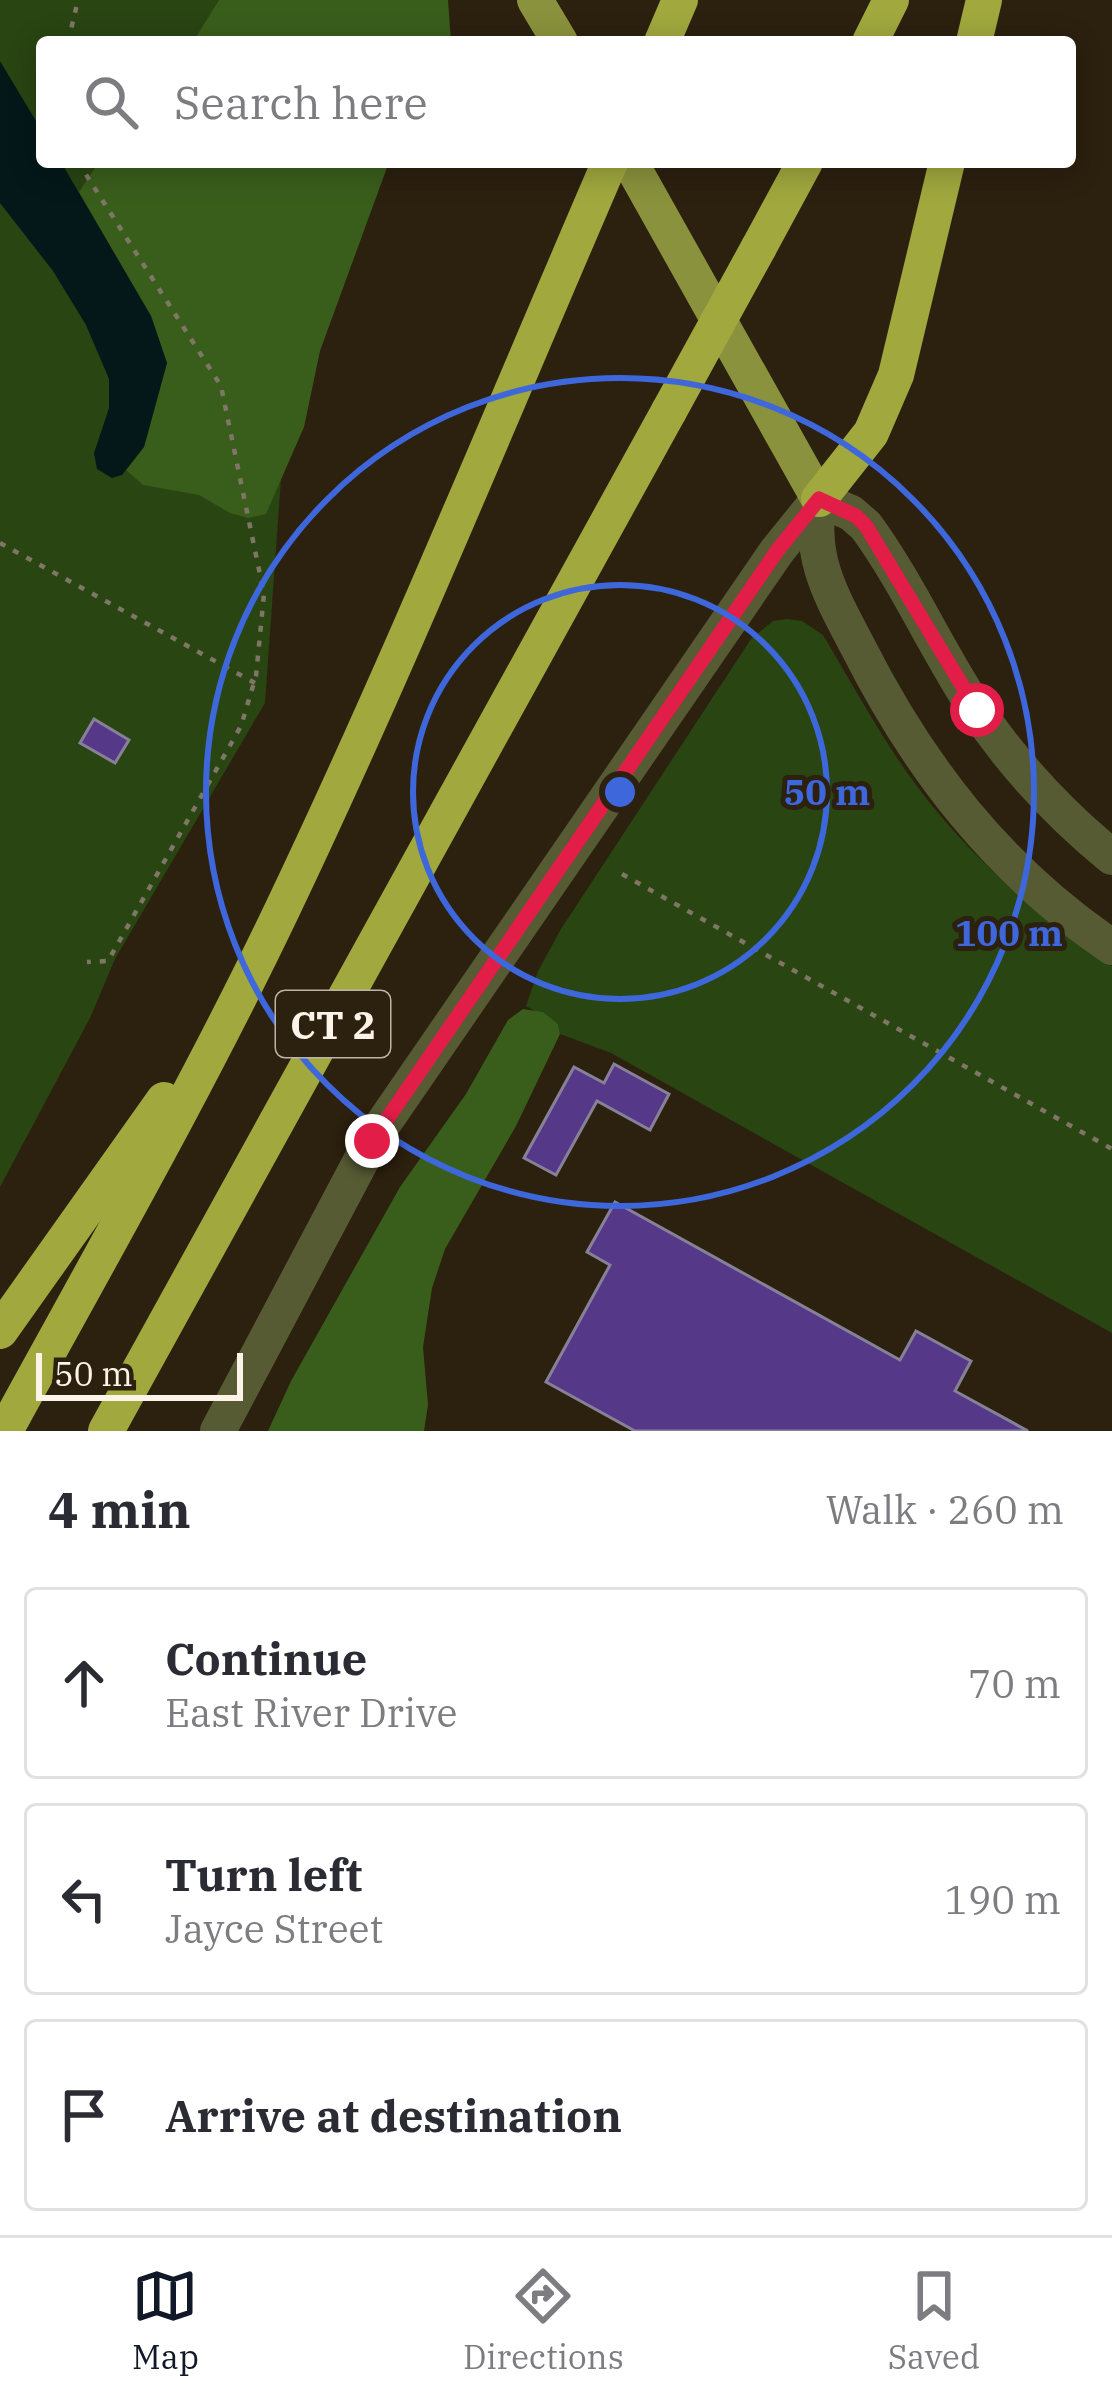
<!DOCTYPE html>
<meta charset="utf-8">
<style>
body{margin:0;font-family:"IBM Plex Serif",serif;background:#f7f7f7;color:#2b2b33}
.scale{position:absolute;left:36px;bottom:30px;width:207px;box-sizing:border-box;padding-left:12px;border:6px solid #fcf4e9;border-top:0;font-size:33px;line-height:42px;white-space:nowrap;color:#fcf4e9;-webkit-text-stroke:9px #2c200f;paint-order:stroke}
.stop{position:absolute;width:36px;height:36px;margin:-27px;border:9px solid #e11d48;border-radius:50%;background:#fff}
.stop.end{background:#e11d48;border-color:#fff;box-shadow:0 3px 12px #0008}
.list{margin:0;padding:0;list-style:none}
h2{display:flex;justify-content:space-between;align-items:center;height:156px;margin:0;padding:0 48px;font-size:51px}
h2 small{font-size:39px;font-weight:400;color:#7c7c81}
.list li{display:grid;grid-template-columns:78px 1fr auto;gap:36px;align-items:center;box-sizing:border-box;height:192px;margin:0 24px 24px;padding:0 24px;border:3px solid #e1e1e2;border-radius:12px}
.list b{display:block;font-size:45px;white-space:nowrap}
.list p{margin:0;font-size:39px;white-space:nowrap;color:#7c7c81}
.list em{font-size:39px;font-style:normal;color:#7c7c81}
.icon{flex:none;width:66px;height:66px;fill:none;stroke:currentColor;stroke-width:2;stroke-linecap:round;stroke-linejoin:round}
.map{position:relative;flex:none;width:1112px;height:1431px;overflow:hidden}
.search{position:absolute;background:#fff;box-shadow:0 6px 30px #0003;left:36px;right:36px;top:36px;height:132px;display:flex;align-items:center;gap:30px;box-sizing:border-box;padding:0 42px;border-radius:12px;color:#7c7c81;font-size:45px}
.sheet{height:804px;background:#fff}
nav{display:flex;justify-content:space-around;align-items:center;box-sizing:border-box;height:168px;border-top:3px solid #e1e1e2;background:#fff;font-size:33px;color:#7c7c81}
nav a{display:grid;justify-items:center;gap:6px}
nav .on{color:#111827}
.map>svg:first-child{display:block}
</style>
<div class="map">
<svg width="1112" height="1431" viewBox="0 0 1112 1431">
<rect width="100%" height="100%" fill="#2c200f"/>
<!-- green -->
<g fill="#294512">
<polygon points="0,0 270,0 342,42 42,42 42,162 328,162 298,241 265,703 115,959 90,1018 0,1187"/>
<path d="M 787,619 L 802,621 L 823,635 C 859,695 893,760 939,814 C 990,874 1046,923 1112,966 L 1112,1333 L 611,1053 L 560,1034 L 558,1024 L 526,1006 L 538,971 L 561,929 L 751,639 L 773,621 Z"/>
</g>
<!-- forest -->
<g fill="#395e1c">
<polygon points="219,0 448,0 451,42 193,42"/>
<polygon points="99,162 389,162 320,351 304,427 266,514 248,518 230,513 199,495 143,485 126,470 144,447 167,363 151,316 79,192"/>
<polygon points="523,1009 543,1012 558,1024 560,1034 516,1126 445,1249 432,1288 423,1347 428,1405 424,1431 268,1431 291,1381 400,1187 466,1094 508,1020"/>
</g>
<!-- water -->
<polygon fill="#041819" points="0,61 42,131 42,162 61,162 151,316 167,363 144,447 122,475 112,478 97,469 94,453 109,408 109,379 86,325 53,271 0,203"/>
<!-- building -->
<g fill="#553888" stroke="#878198" stroke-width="3">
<polygon points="94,719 129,740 115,763 80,743"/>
<polygon points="614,1064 669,1094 650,1130 597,1101 556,1175 524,1158 574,1067 604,1083"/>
<polygon points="615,1202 900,1360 916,1331 971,1361 955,1391 1028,1431 635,1431 546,1382 610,1265 587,1252"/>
</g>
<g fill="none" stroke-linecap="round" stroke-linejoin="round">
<!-- path -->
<g stroke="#807667" stroke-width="4.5" stroke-dasharray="6 9" stroke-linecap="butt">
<polyline points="68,42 78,0"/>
<polyline points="78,162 221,386 264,594 256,676 241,726 108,961 87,962"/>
<polyline points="0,543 255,683"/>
<polyline points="622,874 1112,1149"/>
</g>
<!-- minor -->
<g stroke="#575b34" stroke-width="36">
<path d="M 819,499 C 808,558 831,595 858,647 C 919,768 999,871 1112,947"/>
<path d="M 819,499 L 851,513 L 866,526 C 906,581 934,644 970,700 C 1009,760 1057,812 1112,857"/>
<polyline points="218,1431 372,1140 777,551 819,499"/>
</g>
<!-- major -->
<g stroke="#8b923d" stroke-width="36">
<polyline points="535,0 560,42"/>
<polyline points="630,162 819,499"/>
</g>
<!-- highway -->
<g stroke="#a0a83e" stroke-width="36">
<polyline points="662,42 680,0"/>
<polyline points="870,42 891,0"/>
<polyline points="974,42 984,0"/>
<polyline points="759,247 805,162"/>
<polyline points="819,499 871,433 896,375 947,162"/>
<polyline points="0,1331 164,1100"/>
<path d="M 5,1431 C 99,1259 197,1088 282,910 C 399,665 502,412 610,162"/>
<polyline points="106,1431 669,411"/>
</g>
<!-- highway-bridge -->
<polyline stroke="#a0a83e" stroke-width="36" points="669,411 759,247"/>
</g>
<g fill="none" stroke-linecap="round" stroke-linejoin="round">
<!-- route -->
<polyline stroke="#e11d48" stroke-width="15" points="372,1141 777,551 819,499 856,516 866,526 977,710"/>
</g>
<!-- distance rings -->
<g fill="none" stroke="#3e67db" stroke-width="6">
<circle cx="620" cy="792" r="207"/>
<circle cx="620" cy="792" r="414"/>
</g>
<g text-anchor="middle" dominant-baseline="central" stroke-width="10" stroke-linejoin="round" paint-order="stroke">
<!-- shield labels -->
<rect fill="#2c200f" stroke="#beb4a8" stroke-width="3" x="276" y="991" width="114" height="66" rx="9"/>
<g font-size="39" font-weight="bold" fill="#fcf4e9">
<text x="333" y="1024">CT 2</text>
</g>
</g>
<circle cx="620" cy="792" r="18" fill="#3e67db" stroke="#2c200f" stroke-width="6"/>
<g font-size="36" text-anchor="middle" font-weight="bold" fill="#3e67db" stroke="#2c200f" stroke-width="10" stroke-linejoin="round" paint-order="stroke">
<text x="827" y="805">50 m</text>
<text x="1009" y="946">100 m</text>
</g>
</svg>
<div class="scale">50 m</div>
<div class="stop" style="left:977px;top:710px"></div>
<div class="stop end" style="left:372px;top:1141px"></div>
<div class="search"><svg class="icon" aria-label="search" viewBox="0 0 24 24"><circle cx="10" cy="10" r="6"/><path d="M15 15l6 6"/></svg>Search here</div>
</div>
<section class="sheet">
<h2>4 min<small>Walk · 260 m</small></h2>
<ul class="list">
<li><svg class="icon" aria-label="ahead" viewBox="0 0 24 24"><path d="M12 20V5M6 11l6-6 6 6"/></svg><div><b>Continue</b><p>East River Drive</p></div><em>70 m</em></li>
<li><svg class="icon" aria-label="left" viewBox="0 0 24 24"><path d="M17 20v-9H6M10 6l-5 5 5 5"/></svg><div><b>Turn left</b><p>Jayce Street</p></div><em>190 m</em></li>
<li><svg class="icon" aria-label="arrive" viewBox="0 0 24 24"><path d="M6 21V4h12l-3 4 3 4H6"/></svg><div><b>Arrive at destination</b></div></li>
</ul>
</section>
<nav>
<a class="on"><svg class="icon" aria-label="map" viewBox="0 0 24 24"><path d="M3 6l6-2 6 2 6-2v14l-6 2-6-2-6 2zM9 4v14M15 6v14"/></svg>Map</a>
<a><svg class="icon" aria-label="directions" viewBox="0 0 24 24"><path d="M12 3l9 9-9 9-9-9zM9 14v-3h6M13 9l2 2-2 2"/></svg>Directions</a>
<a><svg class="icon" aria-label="saved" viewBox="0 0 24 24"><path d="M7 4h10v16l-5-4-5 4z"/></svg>Saved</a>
</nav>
